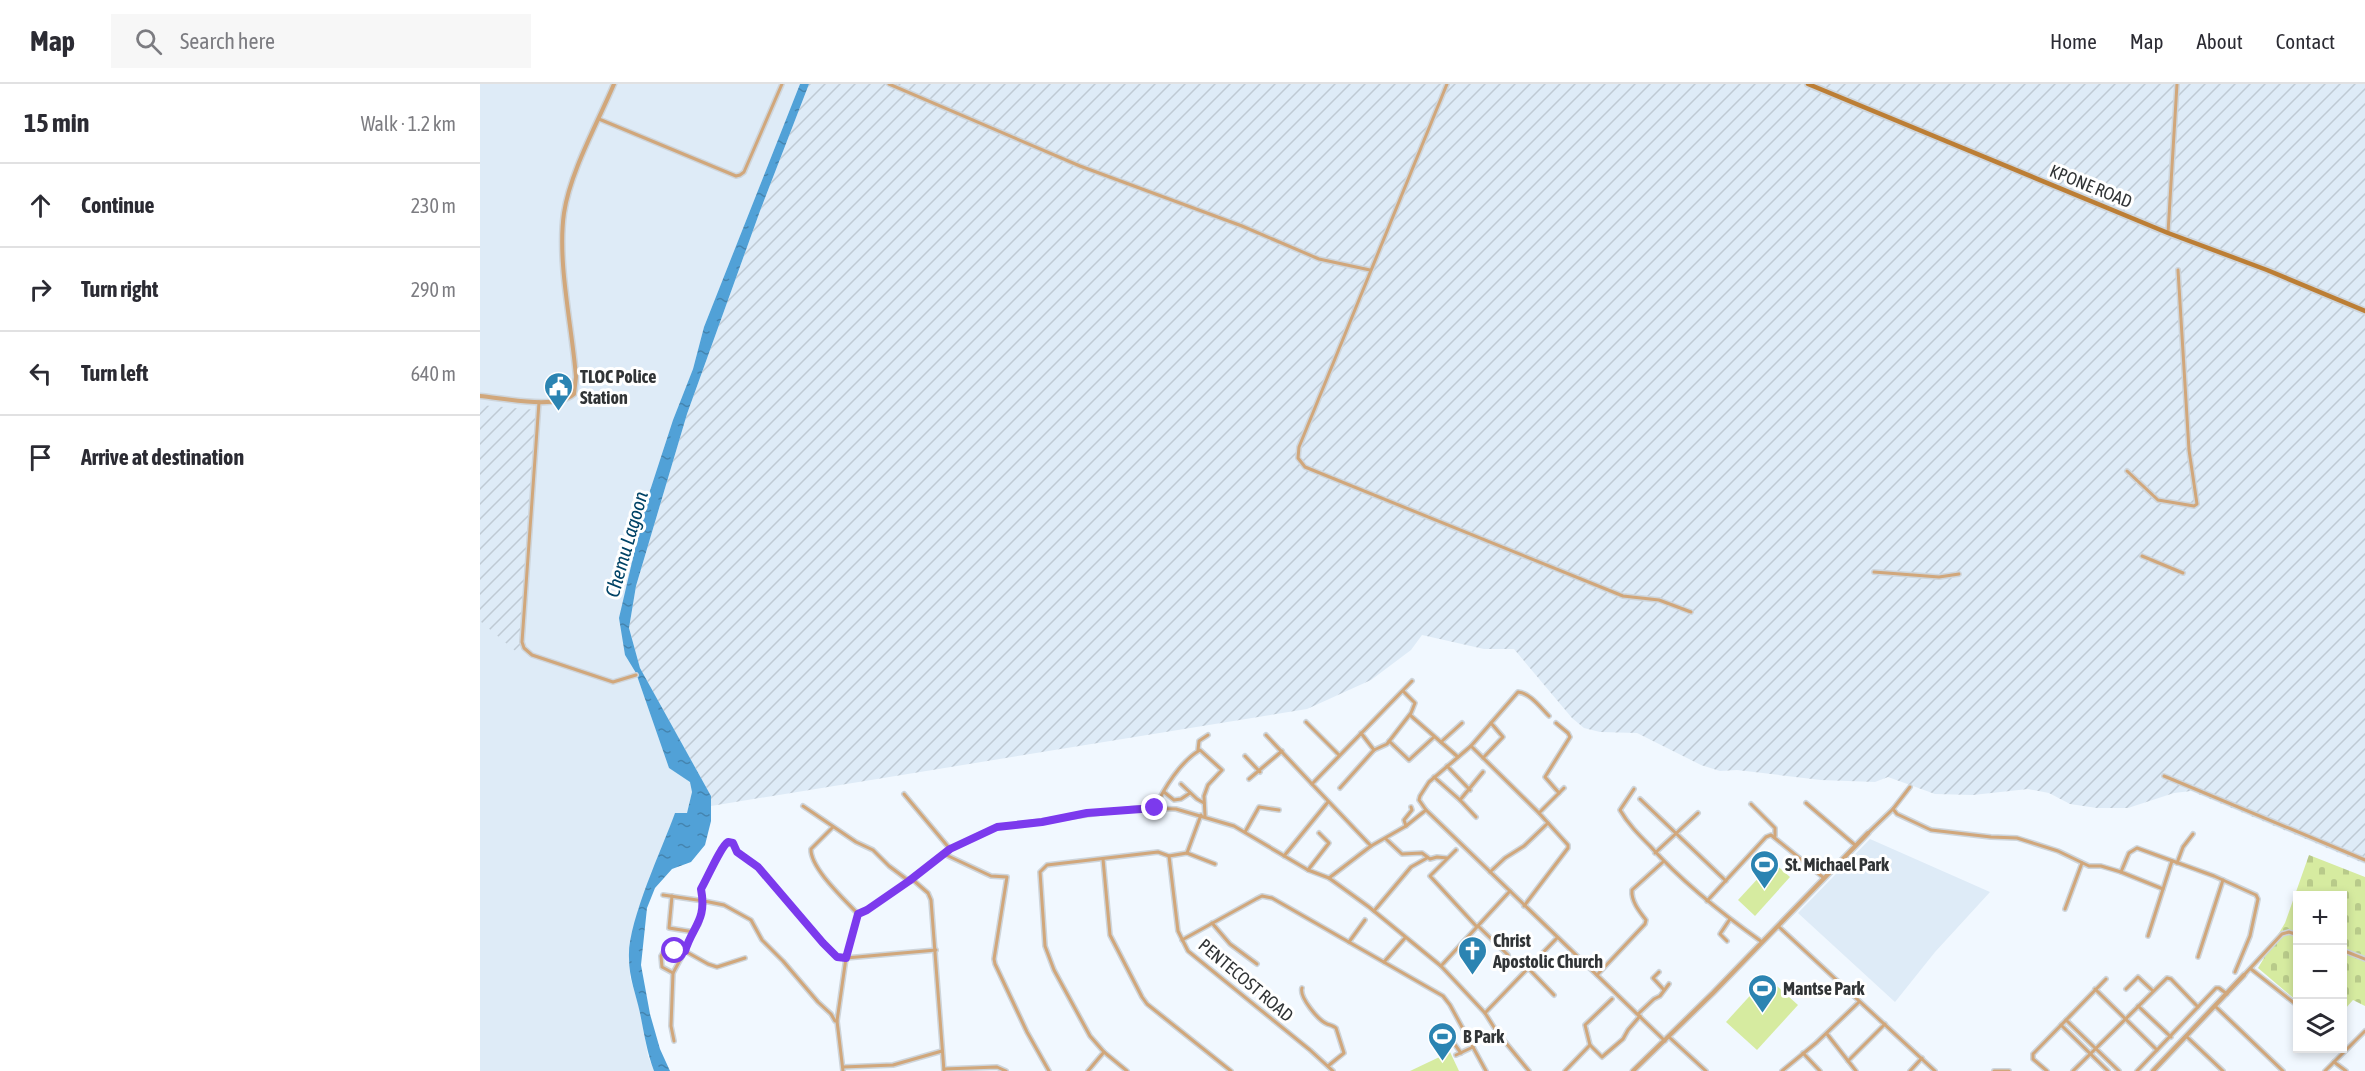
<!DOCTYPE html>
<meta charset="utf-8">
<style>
body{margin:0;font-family:"Asap Condensed",sans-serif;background:#f7f7f7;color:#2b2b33}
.controls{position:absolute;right:18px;bottom:18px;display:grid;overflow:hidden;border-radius:0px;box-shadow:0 3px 9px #0003}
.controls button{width:54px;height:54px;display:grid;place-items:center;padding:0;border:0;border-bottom:2px solid #e1e1e2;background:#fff;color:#2b2b33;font:30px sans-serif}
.stop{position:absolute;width:18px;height:18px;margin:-14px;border:4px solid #7c3aed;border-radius:50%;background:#fff}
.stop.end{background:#7c3aed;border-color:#fff;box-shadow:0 2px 6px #0008}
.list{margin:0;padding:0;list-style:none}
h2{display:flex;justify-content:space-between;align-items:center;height:78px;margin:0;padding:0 24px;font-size:26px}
h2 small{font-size:20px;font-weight:400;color:#7c7c81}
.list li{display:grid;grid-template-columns:39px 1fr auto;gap:18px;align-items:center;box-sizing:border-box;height:84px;padding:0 24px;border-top:2px solid #e1e1e2}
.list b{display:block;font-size:22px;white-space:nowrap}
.list em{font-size:20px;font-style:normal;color:#7c7c81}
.icon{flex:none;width:33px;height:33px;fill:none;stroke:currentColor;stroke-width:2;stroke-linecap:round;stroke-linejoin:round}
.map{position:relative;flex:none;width:1885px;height:987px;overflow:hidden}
header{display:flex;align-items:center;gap:36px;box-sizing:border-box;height:84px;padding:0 30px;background:#fff;border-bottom:2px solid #e1e1e2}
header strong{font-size:28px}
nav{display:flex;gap:33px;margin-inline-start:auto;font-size:21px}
.search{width:420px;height:54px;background:#f7f7f7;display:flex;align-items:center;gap:15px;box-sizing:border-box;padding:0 21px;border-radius:0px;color:#7c7c81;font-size:22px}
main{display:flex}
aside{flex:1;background:#fff}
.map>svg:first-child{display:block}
</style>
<header>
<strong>Map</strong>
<div class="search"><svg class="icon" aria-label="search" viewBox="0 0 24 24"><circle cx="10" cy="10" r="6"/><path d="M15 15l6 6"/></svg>Search here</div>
<nav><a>Home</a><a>Map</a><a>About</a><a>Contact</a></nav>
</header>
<main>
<aside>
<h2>15 min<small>Walk · 1.2 km</small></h2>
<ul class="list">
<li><svg class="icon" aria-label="ahead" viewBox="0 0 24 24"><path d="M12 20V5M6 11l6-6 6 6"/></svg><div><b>Continue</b></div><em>230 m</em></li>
<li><svg class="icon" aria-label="right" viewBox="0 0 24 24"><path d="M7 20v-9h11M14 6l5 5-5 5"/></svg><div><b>Turn right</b></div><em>290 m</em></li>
<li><svg class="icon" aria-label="left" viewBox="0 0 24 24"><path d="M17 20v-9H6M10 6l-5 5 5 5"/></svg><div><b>Turn left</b></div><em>640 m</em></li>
<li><svg class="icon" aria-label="arrive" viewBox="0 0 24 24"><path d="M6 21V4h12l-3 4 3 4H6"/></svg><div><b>Arrive at destination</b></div></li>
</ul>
</aside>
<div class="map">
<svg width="1885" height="987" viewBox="0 0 1885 987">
<defs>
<pattern id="industrial-furrows" width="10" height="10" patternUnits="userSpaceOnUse" patternTransform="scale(1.5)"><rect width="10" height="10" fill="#deebf7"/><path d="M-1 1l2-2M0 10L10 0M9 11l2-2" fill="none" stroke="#bfcad4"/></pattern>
<pattern id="cemetery-stones" width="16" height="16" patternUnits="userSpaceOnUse" patternTransform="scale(1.5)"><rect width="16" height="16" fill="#d6eba0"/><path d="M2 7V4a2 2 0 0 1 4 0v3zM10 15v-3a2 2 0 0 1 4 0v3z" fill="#b8ca8a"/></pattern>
<pattern id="water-ripples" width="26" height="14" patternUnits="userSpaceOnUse" patternTransform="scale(1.5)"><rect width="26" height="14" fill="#51a1d7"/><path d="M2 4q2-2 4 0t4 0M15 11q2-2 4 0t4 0" fill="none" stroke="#4484af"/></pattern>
</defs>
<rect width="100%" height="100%" fill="#f1f8ff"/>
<!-- built -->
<g fill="#deebf7">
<polygon points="0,0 320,0 224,243 213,285 193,336 165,422 153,470 145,571 156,589 189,684 211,698 212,708 207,729 195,730 159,826 150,893 160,926 168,972 174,987 0,987"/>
<polygon points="1390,755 1510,808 1455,868 1415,918 1318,829"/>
</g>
<!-- industrial -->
<g fill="url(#industrial-furrows)">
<polygon points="329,0 1885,0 1885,780 1711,707 1694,709 1648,724 1617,724 1590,720 1569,709 1548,705 1493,711 1455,710 1408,693 1395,698 1341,696 1257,686 1240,687 1221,681 1157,649 1120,648 1104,644 1092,634 1034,565 1004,565 942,551 931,566 891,596 827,625 231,722 231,712 160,584 149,544 156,502 207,330 280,127"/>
<polygon points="0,321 58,326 40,571 0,537"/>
</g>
<!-- cemetery -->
<polygon fill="url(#cemetery-stones)" points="1829,771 1885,793 1885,922 1873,916 1865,925 1863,924 1862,812 1818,812 1817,917 1778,884 1805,839"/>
<!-- garden -->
<g fill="#d6eba0">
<polygon points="1293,778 1310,793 1275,832 1258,816"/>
<polygon points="1287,893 1318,921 1277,966 1246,938"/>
<polygon points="970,968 979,987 930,987"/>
</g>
<!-- water -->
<path fill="url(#water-ripples)" d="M 320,0 L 329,0 L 280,127 L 207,330 L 156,502 L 149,544 L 160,584 L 231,712 L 231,737 L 225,761 L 211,778 L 192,785 L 175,804 L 167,824 L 161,881 L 170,930 L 180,965 L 190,987 L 174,987 C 167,968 164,949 160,929 C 156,910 149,894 149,874 C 147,839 182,765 195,729 L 207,729 L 212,708 L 210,698 L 189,684 L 156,589 L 145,571 L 139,534 L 165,422 L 193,336 L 213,285 L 224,243 Z"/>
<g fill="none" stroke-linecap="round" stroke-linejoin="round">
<defs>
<g id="minor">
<polyline points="409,0 600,82 762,142 839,175 890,186"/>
<polyline points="967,0 819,363 818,374 825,383 1143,512 1179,516 1211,528"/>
<polyline points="119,35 256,92 260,91 264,88 302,0"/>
<polyline points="1688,149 1697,0"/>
<polyline points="59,318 42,558 44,564 52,571 133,598 156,591"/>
<polyline points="1647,387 1678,416 1714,422 1717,420 1709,366 1698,186"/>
<polyline points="1662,472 1703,489"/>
<polyline points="1394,488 1459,493 1479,490"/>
<polyline points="930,631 978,673"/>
<polyline points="826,638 859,671"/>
<polyline points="1076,639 1088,649 1090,653 1065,693 1079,709"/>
<polyline points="786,651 832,700"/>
<polyline points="909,657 929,676 954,653"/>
<polyline points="961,658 982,639"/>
<polyline points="991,662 1059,729 1088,761 1088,764 1044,822"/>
<polyline points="718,666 719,657 728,651"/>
<polyline points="894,666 907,660 931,629 935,619 923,607"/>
<polyline points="765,672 780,688"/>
<polyline points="1003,674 1023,653 1011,639"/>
<polyline points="967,682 990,706"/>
<polyline points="1684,692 1885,776"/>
<polyline points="954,693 980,716 1003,688"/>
<polyline points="769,695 802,667"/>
<polyline points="701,700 717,715 724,719"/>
<polyline points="860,704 894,666 881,649"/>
<path d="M 1154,705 L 1140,726 C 1148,740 1159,751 1170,762 C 1203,799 1241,829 1282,858"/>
<polyline points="684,708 694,716 701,715 710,709"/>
<polyline points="424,710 470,765"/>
<polyline points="1160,715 1246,797"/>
<polyline points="980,716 996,733"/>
<polyline points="1326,719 1375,761"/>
<polyline points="1271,720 1295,744 1295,752"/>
<polyline points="323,722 376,758 393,766 409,782 429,797"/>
<path d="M 675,724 C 684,704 701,677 720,666 L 742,686 L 728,701 L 724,712 L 725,732"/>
<polyline points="1413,725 1417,730 1451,746 1511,753 1537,754 1578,767 1609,782 1621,782 1641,788 1683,805"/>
<polyline points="1059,729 1084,704"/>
<polyline points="926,742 924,736 932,726 931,723"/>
<path d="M 353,743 L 331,765 C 330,784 365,816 378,830"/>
<polyline points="765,748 779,723 799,726"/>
<polyline points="1388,749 1413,725 1430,703"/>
<polyline points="906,755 922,770 942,769 950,775 957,773 967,774"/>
<polyline points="891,762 926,742 946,726"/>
<polyline points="976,766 950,792 997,843"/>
<polyline points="707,769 721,731"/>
<polyline points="1175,769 1218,729"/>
<polyline points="464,770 511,792 527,793 514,875 515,880 547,948 569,987"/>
<polyline points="689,772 698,847 708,867 830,966 853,987"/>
<polyline points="804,772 848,718"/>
<polyline points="623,775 630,851 662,913 667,920 751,987"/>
<polyline points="1697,779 1703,763 1713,750"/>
<polyline points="828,786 849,759 839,749"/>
<polyline points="1010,788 1025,774 1044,762 1068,739"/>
<polyline points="1641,788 1649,769 1657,764 1734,792 1776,811 1778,815 1770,852 1755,888"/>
<polyline points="849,794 891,762 832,700 932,597"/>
<polyline points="432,795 448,809 451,816 464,987"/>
<path d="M 1030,807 L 946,726 L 939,716 L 940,712 L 949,698 L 991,662 L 1038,608 C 1050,609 1060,623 1069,632"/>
<path d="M 183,811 L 224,817 L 221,805 C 227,795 241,762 248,758 L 253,759 L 257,768 L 278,783 L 343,859 L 357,873 L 366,874 L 456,866"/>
<polyline points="192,812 189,844 214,848"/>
<polyline points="1227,817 1286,753 1291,751 1344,794"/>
<polyline points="1585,825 1602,779"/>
<polyline points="894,827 931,783 947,774"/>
<polyline points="732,839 750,860 777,880"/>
<polyline points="998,842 1028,871 1030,882"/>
<polyline points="1298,842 1455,987"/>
<polyline points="1668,852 1692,777"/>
<polyline points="702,856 776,815 782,812 792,814 963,912 970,921 1006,987"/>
<polyline points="1247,857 1240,850 1250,835"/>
<polyline points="869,858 885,836"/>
<polyline points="1862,866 1885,875"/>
<polyline points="1718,873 1743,796"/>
<polyline points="904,878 925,854"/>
<polyline points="961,882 1030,807 1185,957"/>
<polyline points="1048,884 1074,911"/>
<polyline points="1771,885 1818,922"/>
<polyline points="1179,888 1173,894 1184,906"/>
<polyline points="193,889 182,883 181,872 184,867 205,867 228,880 237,883 265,874"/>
<path d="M 1117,891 L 1165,840 L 1166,836 C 1159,827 1151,817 1152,806 L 1183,778"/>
<polyline points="1764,891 1802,850 1809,848 1818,851"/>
<path d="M 822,904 C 819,913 838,936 847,940 C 850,941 854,942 856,944 L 864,969 L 848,982"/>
<polyline points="1615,905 1677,966"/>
<polyline points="1646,905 1658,893 1673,907"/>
<polyline points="1658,922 1691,953"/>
<polyline points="1736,923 1803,987"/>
<polyline points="1005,929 1077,854"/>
<polyline points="1158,930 1174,915 1180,912 1189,900"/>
<polyline points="1586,936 1639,987"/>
<polyline points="1581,941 1628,987"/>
<polyline points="1347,950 1376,987"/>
<polyline points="1189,953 1226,987"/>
<polyline points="1707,953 1743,987"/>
<polyline points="970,954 981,969"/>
<polyline points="194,957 191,942 193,889 205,867 210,853 219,840 224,817 244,821 271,836 282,856 303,877 338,918 351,930 355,937 357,937"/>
<polyline points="1110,961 1105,941 1132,915"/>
<polyline points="1323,969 1340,987"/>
<polyline points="976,971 993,963"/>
<polyline points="1368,977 1405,940"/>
<polyline points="1854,978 1866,987"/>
<polyline points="363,983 413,981 462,967"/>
<polyline points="464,985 517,983 526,987"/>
<polyline points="363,987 357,937 366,874 378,830 387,826 429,797 470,765 517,743 657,724 696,725 754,742 828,786 849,794 889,823 961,882 1005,929 1017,948 1049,987"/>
<polyline points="608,987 624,968"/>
<polyline points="647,987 624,968 610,952 574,886 565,862 560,788 567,781 678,768 689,772 707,769 735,780"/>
<polyline points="1085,987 1110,961 1122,973 1143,955 1148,946 1160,932"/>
<polyline points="1302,987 1336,959 1379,918"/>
<polyline points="1430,987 1442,974"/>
<polyline points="1514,987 1529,987"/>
<polyline points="1567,987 1553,975 1553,970 1626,895"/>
<polyline points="1593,987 1687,894 1691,895 1718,923"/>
<polyline points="1657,987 1736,904 1739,904 1747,910"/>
<polyline points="1845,987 1885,947"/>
</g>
<g id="tertiary">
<path d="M 0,312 C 24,314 76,326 94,310 L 96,293 C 92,242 77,178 84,129 C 90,88 118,38 134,0"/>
<polyline points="1153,987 1233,909 1388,749"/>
<polyline points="1673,987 1764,891"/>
</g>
<polyline id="secondary" points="1328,0 1688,149 1787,186 1885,227"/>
</defs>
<!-- minor casing -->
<use href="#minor" stroke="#ced5db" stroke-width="6"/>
<!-- tertiary casing -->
<use href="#tertiary" stroke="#ced5db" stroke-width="7"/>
<!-- secondary casing -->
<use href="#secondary" stroke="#ced5db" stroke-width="8"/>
<!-- minor -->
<use href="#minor" stroke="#d1a77b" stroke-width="3"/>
<!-- tertiary -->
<use href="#tertiary" stroke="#d1a77b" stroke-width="4"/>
<!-- secondary -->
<use href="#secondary" stroke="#bc7e35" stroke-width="4.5"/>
</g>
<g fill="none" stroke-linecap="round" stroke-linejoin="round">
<!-- route -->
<path stroke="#7c3aed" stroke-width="8" d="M 195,867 L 205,867 C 213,841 227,837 221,805 C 227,795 241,762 248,758 L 253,759 L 257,768 L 278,783 L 343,859 L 357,873 L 366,874 L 378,830 L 387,826 L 429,797 L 470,765 L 517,743 L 562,738 L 607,729 L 675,724"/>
</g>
<!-- icons -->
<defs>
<symbol id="civic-pin" viewBox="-11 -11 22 30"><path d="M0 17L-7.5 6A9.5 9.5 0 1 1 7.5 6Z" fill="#2b84b2" stroke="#fff"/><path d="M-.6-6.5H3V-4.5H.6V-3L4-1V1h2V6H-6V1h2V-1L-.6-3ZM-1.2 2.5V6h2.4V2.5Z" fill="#fff"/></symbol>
<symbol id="stadium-pin" viewBox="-11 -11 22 30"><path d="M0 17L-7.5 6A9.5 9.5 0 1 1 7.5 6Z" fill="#2b84b2" stroke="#fff"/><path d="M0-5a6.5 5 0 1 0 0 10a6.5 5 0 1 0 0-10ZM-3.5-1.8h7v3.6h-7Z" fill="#fff"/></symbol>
<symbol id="church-pin" viewBox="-11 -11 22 30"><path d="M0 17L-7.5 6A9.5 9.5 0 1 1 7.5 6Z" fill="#2b84b2" stroke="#fff"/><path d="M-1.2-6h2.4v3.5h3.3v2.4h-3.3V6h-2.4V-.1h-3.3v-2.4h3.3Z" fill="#fff"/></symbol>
</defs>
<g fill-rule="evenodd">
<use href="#civic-pin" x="62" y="286" width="33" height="45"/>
<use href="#stadium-pin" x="1268" y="764" width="33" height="45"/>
<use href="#church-pin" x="976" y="850" width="33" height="45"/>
<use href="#stadium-pin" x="1266" y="888" width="33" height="45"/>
<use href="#stadium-pin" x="946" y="936" width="33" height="45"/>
</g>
<g text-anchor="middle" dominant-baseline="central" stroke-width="6" stroke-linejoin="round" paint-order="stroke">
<!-- street labels -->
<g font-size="18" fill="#313436" stroke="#fff">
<text transform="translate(1611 102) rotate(22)">KPONE ROAD</text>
<text transform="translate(766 896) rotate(40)">PENTECOST ROAD</text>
</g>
<!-- poi labels -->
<g font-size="18" font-weight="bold" fill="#313436" stroke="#fff" text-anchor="start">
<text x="100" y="292">TLOC Police<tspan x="100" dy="21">Station</tspan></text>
<text x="1305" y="780">St. Michael Park</text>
<text x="1013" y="856">Christ<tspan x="1013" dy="21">Apostolic Church</tspan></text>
<text x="1303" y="904">Mantse Park</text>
<text x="983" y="952">B Park</text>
</g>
<!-- water labels -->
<g font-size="20" font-style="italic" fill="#004366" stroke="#fff">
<text transform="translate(146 460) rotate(-74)">Chemu Lagoon</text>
</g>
</g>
</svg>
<div class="controls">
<button>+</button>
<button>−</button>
<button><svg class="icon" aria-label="layers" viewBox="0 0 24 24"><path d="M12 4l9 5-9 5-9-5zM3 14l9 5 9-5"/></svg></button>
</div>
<div class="stop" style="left:195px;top:867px"></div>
<div class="stop end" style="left:675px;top:724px"></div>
</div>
</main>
